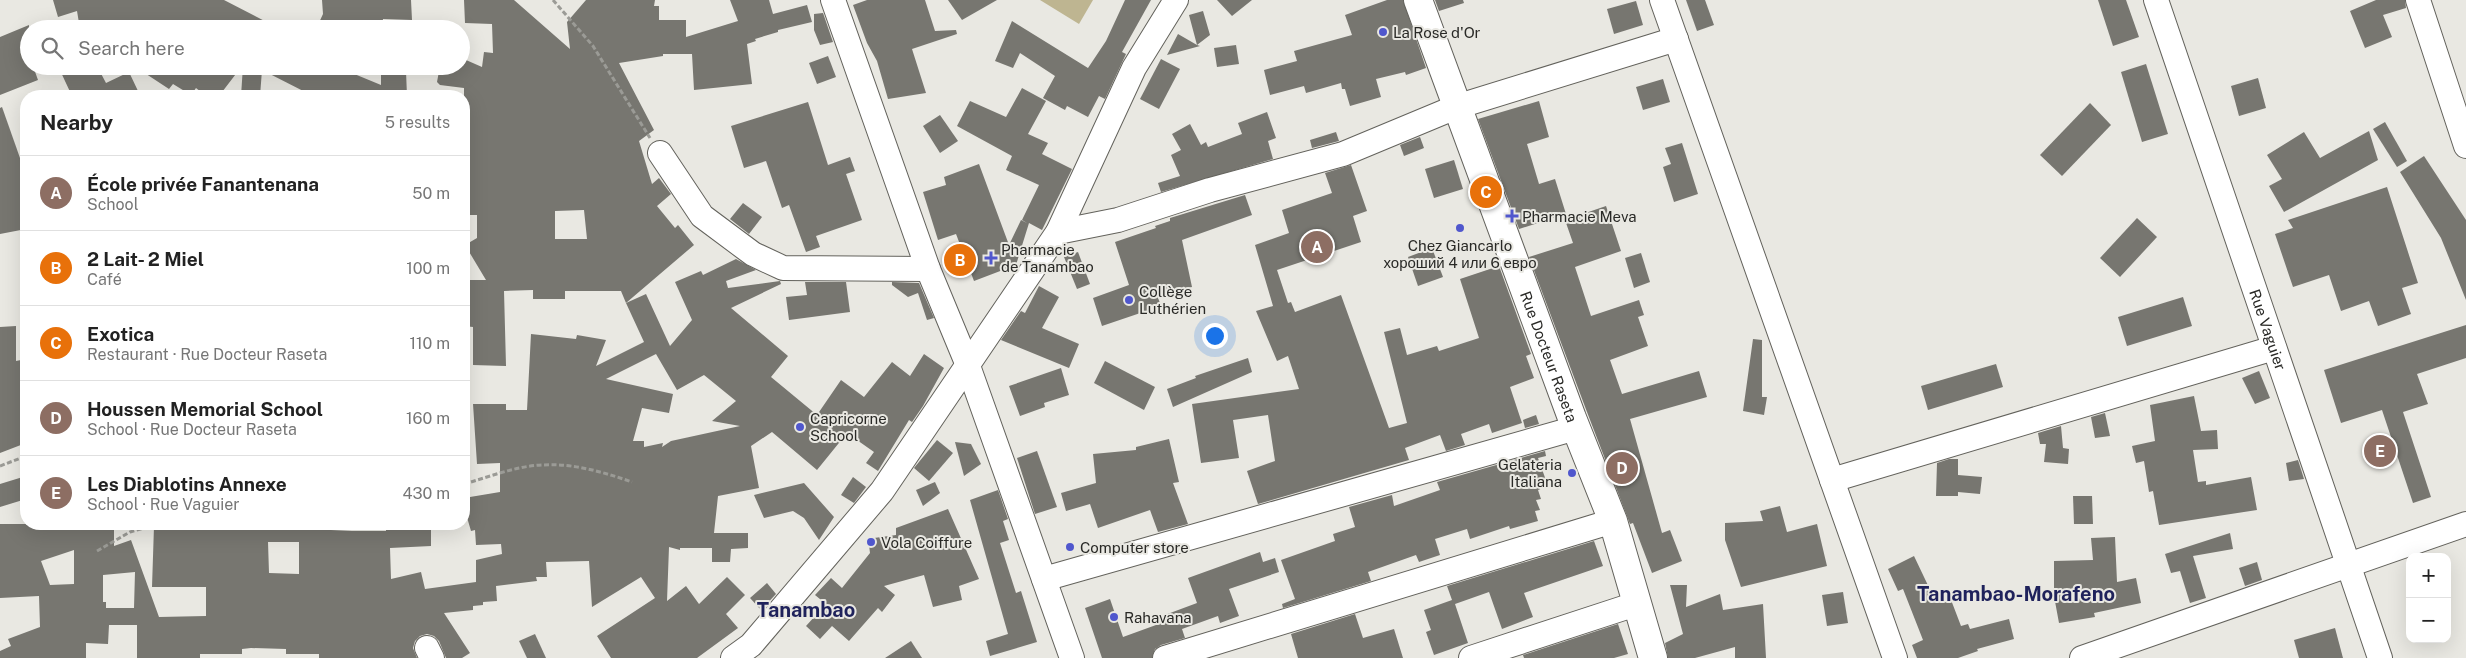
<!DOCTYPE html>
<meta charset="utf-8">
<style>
body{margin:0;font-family:"Public Sans",sans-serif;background:#f6f6f6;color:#222}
.controls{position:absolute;right:15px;bottom:15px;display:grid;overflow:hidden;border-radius:10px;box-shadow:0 5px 20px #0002}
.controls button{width:45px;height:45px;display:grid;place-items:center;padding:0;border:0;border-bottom:1px solid #e0e0e0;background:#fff;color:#222;font:25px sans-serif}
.you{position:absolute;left:1214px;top:335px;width:18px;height:18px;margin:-12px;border:4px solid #fff;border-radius:50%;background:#1a73e8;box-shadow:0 0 0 8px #1a73e833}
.badge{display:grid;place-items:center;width:32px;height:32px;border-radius:50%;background:#5057cd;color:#fff;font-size:16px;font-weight:700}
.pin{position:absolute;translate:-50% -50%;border:2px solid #fff;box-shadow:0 1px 5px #0006}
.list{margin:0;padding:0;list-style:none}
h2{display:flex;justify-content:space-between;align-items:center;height:65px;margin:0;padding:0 20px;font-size:21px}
h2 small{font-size:16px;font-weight:400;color:#767676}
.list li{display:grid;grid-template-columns:32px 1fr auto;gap:15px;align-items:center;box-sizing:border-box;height:75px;padding:0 20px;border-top:1px solid #e0e0e0}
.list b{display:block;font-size:19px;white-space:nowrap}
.list p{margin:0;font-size:16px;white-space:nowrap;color:#767676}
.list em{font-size:16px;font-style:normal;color:#767676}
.icon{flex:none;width:28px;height:28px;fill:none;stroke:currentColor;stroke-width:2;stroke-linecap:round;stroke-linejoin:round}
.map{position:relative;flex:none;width:2466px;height:658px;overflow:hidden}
.search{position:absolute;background:#fff;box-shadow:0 5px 20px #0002;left:20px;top:20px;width:450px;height:55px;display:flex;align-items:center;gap:12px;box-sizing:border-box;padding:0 18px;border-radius:28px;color:#767676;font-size:19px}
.panel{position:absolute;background:#fff;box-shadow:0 5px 20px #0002;left:20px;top:90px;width:450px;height:440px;border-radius:20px}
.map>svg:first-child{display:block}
</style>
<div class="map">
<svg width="2466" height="658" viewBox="0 0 2466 658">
<rect width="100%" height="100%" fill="#e9e8e2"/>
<!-- green -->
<polygon fill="#beb591" points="1040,0 1093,0 1079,24"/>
<!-- building -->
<g fill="#777670" fill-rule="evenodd">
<polygon points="53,0 224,0 280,29 80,29 77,11 58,17"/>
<polygon points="322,0 411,0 412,20 383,19 382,29 316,29 323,14"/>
<path d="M 464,0 L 514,0 L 570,49 L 567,22 L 586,0 L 655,0 L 654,6 L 659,6 L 659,20 L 686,20 L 686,37 L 738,21 L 730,0 L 769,0 L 773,14 L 807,5 L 812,22 L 778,30 L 778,32 L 755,39 L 756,41 L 747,44 L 752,84 L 694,90 L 692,54 L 663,54 L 663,56 L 619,63 L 654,130 L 639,141 L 652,184 L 659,178 L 671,194 L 657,206 L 675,228 L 678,225 L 694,245 L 626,303 L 621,291 L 565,291 L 565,299 L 533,299 L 533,290 L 504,291 L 506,366 L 473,365 L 473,327 L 464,326 L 464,280 L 486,280 L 465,245 L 477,238 L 477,215 L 464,215 L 464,88 L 440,85 L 437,82 L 440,66 L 463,66 L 466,60 L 482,67 L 484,52 L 493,53 L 492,24 L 465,23 ZM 584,210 L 587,239 L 555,239 L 555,211 Z"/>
<polygon points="867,0 925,0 935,31 956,30 957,34 912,49 926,93 888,99 877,61 867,43 853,5"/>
<polygon points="948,0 997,0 962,20"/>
<polygon points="1125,0 1151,0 1122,52 1126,54 1105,99 1099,96 1088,117 1067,106 1065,110 1043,98 1055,76 1020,53 1013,68 995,61 1012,21 1088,68 1106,41"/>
<polygon points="1217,0 1252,0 1232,16"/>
<polygon points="1387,0 1403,0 1426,68 1406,75 1405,72 1376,79 1381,97 1350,106 1345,89 1342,89 1341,83 1306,93 1304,86 1270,95 1264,70 1297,61 1294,51 1352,35 1345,15"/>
<polygon points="1435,0 1463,0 1464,3 1439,11"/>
<polygon points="1686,0 1705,0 1714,25 1697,31"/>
<polygon points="2098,0 2126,0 2139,37 2113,46"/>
<polygon points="2376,0 2405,0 2406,8 2383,15 2392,37 2365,48 2350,11"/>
<polygon points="1636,1 1643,25 1614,34 1607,9"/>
<polygon points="1203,11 1210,35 1197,45 1200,46 1167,55 1178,34 1197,45 1189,15"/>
<polygon points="823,13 833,42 820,45 814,30 814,14"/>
<polygon points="29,25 29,66 33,66 38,80 0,95 0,37"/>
<polygon points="1236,45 1239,64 1217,67 1214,48"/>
<polygon points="828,56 836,77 817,84 809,63"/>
<polygon points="1161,59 1180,69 1159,109 1140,99"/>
<polygon points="2146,64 2168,134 2142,142 2121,72"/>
<polygon points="58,66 97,66 106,83 129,72 138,91 128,96 72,96"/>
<polygon points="134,66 242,66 219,96 206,96 196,88 191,95 173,84 169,89"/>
<polygon points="243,66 335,66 381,85 381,71 406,71 407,96 313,96 262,70 260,96 241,96"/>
<polygon points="2258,78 2266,108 2239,116 2231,86"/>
<polygon points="1663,79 1670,102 1643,110 1636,87"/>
<polygon points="1022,88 1046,101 1028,134 1048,143 1042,154 1072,169 1042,230 1029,223 1016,265 974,281 956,234 938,240 923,192 946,185 944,177 979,164 1009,245 1021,220 1027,223 1022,220 1039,185 1006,170 1012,156 957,126 970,101 1006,117"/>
<polygon points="1539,101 1549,137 1527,144 1539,184 1555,179 1566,214 1519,229 1478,119"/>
<polygon points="808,102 828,165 850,157 855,171 846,174 862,220 816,236 820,247 806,252 789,205 782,208 766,161 744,168 731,126"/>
<polygon points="2090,103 2111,125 2062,176 2040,155"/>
<polygon points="2,107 26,175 26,229 0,234 0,108"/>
<polygon points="1267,112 1276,138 1268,141 1273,159 1161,192 1158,183 1180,176 1171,155 1181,150 1172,134 1190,124 1201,145 1206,142 1208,147 1242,134 1238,123"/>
<polygon points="940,115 958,141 940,153 923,126"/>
<polygon points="2385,122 2407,161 2397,167 2373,129"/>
<polygon points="2369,131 2378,160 2284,212 2269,186 2282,179 2267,155 2304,132 2320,158"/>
<polygon points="1336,132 1339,141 1312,148 1310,140"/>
<polygon points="1420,137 1424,148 1404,156 1400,145"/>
<polygon points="1682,143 1698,194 1674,202 1663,167 1671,164 1665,148"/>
<polygon points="2424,156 2466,220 2466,300 2441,238 2400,172"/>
<polygon points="1454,160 1463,189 1434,198 1425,169"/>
<polygon points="1351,165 1367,211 1353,216 1361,242 1277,270 1288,303 1291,302 1295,312 1341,295 1389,428 1407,423 1384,332 1400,328 1407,355 1437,346 1439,351 1479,338 1460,279 1499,266 1531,354 1526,356 1534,378 1510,387 1522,423 1492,433 1489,424 1461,434 1465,445 1446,451 1440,435 1405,448 1409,460 1258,504 1247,471 1275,461 1268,415 1233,420 1239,458 1201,463 1192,404 1299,389 1288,356 1277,361 1256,311 1273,306 1255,245 1289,233 1282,210 1332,193 1325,173"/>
<polygon points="2387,187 2418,283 2402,288 2411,314 2378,326 2369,301 2341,311 2329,275 2293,287 2275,234 2293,228 2288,220"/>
<polygon points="1245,195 1252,215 1182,240 1192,287 1157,295 1161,306 1102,326 1093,298 1129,285 1115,242 1156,228 1155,226 1170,221 1170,218"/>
<polygon points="743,203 762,217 749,234 730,219"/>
<polygon points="1606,206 1621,251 1575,267 1591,316 1639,300 1644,315 1638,317 1648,346 1610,360 1622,394 1699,371 1707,397 1630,419 1662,533 1670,530 1682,561 1652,573 1633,523 1630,524 1587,412 1529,257 1573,243 1565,220"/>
<polygon points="2137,218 2157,237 2120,277 2100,258"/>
<polygon points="1432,248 1443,277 1418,286 1408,257"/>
<polygon points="1078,252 1090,284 1077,289 1064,257"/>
<polygon points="1641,253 1650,282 1634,288 1625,258"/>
<path d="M 736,259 L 756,270 L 726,281 L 728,288 L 780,281 L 781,284 L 731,308 L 788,356 L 771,377 L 817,415 L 841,380 L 864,397 L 892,362 L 910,376 L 924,354 L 944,368 L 923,406 L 912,422 L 909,420 L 878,471 L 866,463 L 874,452 L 847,433 L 817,470 L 772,432 L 751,446 L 759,488 L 718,496 L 714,533 L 748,533 L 748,548 L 731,549 L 730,562 L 712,562 L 712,548 L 680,548 L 680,550 L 669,547 L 667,601 L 686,586 L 699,604 L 727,577 L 745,595 L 726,614 L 738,628 L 697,658 L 611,658 L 597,636 L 655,598 L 641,577 L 592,607 L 589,561 L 546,562 L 547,577 L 536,577 L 537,581 L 496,586 L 497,601 L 483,602 L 483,605 L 473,606 L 473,610 L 444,613 L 470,653 L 462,658 L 446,658 L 439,641 L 434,636 L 427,634 L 420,636 L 415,641 L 413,648 L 417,658 L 319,658 L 319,654 L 286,654 L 286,649 L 251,648 L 242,649 L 242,654 L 200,654 L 200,658 L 137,658 L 137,625 L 109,625 L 108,644 L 86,643 L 86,658 L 0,658 L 0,651 L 11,646 L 8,639 L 40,627 L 39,596 L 0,598 L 0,524 L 114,524 L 114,546 L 131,540 L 159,617 L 206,616 L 206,587 L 152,587 L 154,526 L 170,526 L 170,524 L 309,524 L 310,529 L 352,531 L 386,531 L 386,526 L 431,526 L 431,546 L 390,548 L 391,579 L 421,572 L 425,589 L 476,582 L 476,560 L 502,554 L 501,544 L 476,545 L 475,530 L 471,531 L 464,507 L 464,498 L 500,492 L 500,463 L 477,464 L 473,404 L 506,404 L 506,410 L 527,410 L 531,334 L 576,339 L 577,335 L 606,340 L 596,366 L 644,342 L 626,303 L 646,294 L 670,346 L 692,320 L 675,282 L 701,271 L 703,275 ZM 656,354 L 677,390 L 704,375 L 736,401 L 712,421 L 740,426 L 671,441 L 662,447 L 663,443 L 644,447 L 644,441 L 633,441 L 642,408 L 669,413 L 673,394 L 606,379 ZM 268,542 L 299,542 L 299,574 L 269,573 ZM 74,550 L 74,584 L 50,585 L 41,561 ZM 135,572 L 134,608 L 106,608 L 106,602 L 103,602 L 103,575 Z"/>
<polygon points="805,282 846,282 850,312 789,320 786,297 807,295"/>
<polygon points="892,282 919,283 934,318 927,320 918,293 908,297 892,285"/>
<polygon points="1039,286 1059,297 1042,328 1079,344 1069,368 1001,340 1021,311 1025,313"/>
<polygon points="2183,297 2192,326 2127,346 2118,317"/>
<polygon points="2466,325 2466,358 2417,374 2428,404 2403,412 2431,497 2413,503 2382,410 2341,423 2324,370"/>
<polygon points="16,326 16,361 26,359 26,419 21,421 26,433 26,443 0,453 0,327"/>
<polygon points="1753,339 1762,340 1762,397 1767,397 1764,415 1743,411"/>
<polygon points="1248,358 1252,372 1173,407 1167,389 1196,378 1195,376"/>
<polygon points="1105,361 1155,387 1144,410 1094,383"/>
<polygon points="1996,364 2003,387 1928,410 1921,386"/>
<polygon points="1061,368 1069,395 1044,403 1045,407 1020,416 1009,386"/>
<polygon points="2259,371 2270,398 2255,404 2242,378"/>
<polygon points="2194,396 2201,431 2217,430 2218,449 2193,450 2198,482 2206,481 2206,485 2251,477 2257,510 2159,525 2153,491 2149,492 2144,461 2136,463 2132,446 2155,441 2150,405"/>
<polygon points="2105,413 2110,436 2095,438 2091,417"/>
<polygon points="1536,415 1539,424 1525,428 1523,420"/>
<polygon points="2061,426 2063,448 2069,449 2068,464 2044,462 2046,444 2040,444 2038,433"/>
<polygon points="1169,439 1179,482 1173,483 1188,524 1158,532 1150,510 1098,528 1090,504 1066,511 1061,493 1096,483 1093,454 1136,450 1136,447"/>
<polygon points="937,440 953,453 929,481 914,468"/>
<polygon points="955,442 971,444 981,464 964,476"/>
<polygon points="1037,451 1057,507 1035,514 1017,458"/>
<polygon points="1545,451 1546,456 1538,458 1548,486 1538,490 1541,499 1536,500 1540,510 1535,511 1538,521 1510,529 1509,526 1470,539 1467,529 1435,539 1440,555 1419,562 1416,555 1368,572 1371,581 1283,608 1282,604 1295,599 1281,560 1335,541 1333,534 1355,527 1349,507 1392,495 1394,506 1440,490 1437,482"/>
<polygon points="1949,459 1958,459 1958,475 1982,477 1980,494 1958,492 1958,496 1936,496 1937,463"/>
<polygon points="2298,460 2304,479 2289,481 2286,463"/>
<polygon points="26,476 26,499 0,507 0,484"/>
<polygon points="853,477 866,487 854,503 841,495"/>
<polygon points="935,482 940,493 923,506 916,490"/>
<polygon points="804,483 834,517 819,540 804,518 793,511 764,518 754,495"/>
<polygon points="998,490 1008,519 1003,521 1009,540 1000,543 1016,593 1021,591 1037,642 990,656 986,641 1008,634 970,500"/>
<polygon points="2073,496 2092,496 2093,524 2074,524"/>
<polygon points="1780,506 1787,532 1817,524 1827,566 1741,587 1725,540 1725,523 1763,521 1760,511"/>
<polygon points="948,509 979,579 959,586 962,600 933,607 924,575 884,586 895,595 882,612 878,608 849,641 832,626 820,639 806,626 826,604 815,595 831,578 842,588 870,553 869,545 874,538 896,535 896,528"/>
<polygon points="2230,533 2233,549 2193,556 2206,598 2190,603 2180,571 2171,573 2165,554"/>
<polygon points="2115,537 2117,582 2136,578 2141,603 2094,613 2095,617 2059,623 2054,596 2054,561 2093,560 2091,538"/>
<polygon points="1594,541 1603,566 1524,593 1533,617 1502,629 1489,592 1455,604 1468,643 1434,655 1426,632 1431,630 1424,610 1452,600 1447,586"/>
<polygon points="1260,552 1263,562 1275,558 1279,572 1229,589 1239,616 1220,623 1218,616 1182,629 1185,638 1161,645 1155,649 1152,658 1102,658 1085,608 1110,599 1123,637 1156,625 1154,619 1197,603 1188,578"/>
<polygon points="1914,556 1934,598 1948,592 1961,626 1968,624 1970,629 2009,619 2014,639 1977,649 1978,651 1958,658 1917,658 1912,645 1923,640 1903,589 1898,591 1888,569"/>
<polygon points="2257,562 2262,580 2245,586 2239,568"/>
<polygon points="767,583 776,594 761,610 750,598"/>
<polygon points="1670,585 1687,585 1686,607 1720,594 1723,610 1763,604 1766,658 1735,658 1735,647 1695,658 1668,658 1665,643 1683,634"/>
<polygon points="1843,592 1848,623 1827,626 1822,595"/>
<polygon points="1355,614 1363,638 1394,629 1403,658 1298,658 1291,634"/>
<polygon points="1618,624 1628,654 1614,658 1524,658 1523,655"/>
<polygon points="2335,628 2343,658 2299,658 2294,640"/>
<polygon points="535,634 546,658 527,658 519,641"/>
<polygon points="911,641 922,658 885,658"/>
</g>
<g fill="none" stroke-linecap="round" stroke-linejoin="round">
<defs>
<g id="minor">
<polyline points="833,0 928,269 967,363 1072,658"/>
<polyline points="1662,0 1895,658"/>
<path id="s1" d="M 2156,0 L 2380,658"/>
<polyline points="2418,0 2466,146"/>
<polyline points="660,153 702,216 753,254 783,268 928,269"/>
<polyline points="1058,232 1118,220 1210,190 1343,154 1456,107 1676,39"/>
<polyline points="1832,480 2274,348"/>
<polyline points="1044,579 1576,428"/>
<polyline points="427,648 432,658"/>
<polyline points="733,658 751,645 882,491 1058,232 1134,68 1176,0"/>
<polyline points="1165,658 1613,521"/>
<polyline points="1471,658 1636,604"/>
<polyline points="2082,658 2466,524"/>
</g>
<g id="major">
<path id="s2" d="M 1418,0 L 1572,418 L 1613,521 L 1653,658"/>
</g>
</defs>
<!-- minor casing -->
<use href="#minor" stroke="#63625c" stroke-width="26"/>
<!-- major casing -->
<use href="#major" stroke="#63625c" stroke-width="30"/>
<!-- path -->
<g stroke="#9b9b96" stroke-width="3" stroke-dasharray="5 2.5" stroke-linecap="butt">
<polyline points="553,0 593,46 650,138"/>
<polyline points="0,466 26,456"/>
<path d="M 464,484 C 489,477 516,466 542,465 C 573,463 603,472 632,482"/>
<path d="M 254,524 C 287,528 321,530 354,524"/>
<polyline points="97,551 130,532 158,524"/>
</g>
<!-- minor -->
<use href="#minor" stroke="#fff" stroke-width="24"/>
<!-- major -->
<use href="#major" stroke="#fff" stroke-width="28"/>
</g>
<!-- markers -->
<g fill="#5057cd" stroke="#e9e8e2" stroke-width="2">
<circle cx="1383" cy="32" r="5"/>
<path d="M1509.5 208.5h5v5h5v5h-5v5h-5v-5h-5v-5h5z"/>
<circle cx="1460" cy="228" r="5"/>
<path d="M988.5 250.5h5v5h5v5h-5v5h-5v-5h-5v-5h5z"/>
<circle cx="1129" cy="300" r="5"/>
<circle cx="800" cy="427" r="5"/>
<circle cx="1572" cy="473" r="5"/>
<circle cx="871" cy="542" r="5"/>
<circle cx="1070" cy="547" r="5"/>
<circle cx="1114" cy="617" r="5"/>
</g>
<g text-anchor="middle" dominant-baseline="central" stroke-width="4" stroke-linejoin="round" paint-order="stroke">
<!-- poi labels -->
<g font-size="15" fill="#292926" stroke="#e9e8e2" text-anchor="start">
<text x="1393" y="32">La Rose d'Or</text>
<text x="1522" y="216">Pharmacie Meva</text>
<text x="1460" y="245" text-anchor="middle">Chez Giancarlo<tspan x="1460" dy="17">хороший 4 или 6 евро</tspan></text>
<text x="1001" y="249">Pharmacie<tspan x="1001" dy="17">de Tanambao</tspan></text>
<text x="1139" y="291">Collège<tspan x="1139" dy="17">Luthérien</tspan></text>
<text x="810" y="418">Capricorne<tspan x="810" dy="17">School</tspan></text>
<text x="1562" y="464" text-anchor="end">Gelateria<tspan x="1562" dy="17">Italiana</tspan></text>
<text x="881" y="542">Vola Coiffure</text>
<text x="1080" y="547">Computer store</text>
<text x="1124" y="617">Rahavana</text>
</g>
<!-- street labels -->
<g font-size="15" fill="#292926" stroke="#e9e8e2">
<text stroke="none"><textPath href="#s1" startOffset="348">Rue Vaguier</textPath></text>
<text stroke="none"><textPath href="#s2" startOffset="380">Rue Docteur Raseta</textPath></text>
</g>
<!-- district labels -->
<g font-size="20" font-weight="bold" fill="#1f225b" stroke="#e9e8e2">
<text x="2016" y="594">Tanambao-Morafeno</text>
<text x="806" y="610">Tanambao</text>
</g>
</g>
</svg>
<div class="controls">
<button>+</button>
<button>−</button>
</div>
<div class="you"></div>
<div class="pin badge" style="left:1317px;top:247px;background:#8d6e63">A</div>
<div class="pin badge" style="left:960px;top:260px;background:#e8710a">B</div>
<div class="pin badge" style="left:1486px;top:192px;background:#e8710a">C</div>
<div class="pin badge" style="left:1622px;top:468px;background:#8d6e63">D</div>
<div class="pin badge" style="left:2380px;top:451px;background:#8d6e63">E</div>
<div class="search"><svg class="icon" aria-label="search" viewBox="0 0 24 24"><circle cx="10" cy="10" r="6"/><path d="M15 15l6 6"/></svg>Search here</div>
<section class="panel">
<h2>Nearby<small>5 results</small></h2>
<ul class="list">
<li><span class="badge" style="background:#8d6e63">A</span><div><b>École privée Fanantenana</b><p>School</p></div><em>50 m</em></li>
<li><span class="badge" style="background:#e8710a">B</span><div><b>2 Lait- 2 Miel</b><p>Café</p></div><em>100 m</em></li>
<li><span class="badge" style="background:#e8710a">C</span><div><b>Exotica</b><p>Restaurant · Rue Docteur Raseta</p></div><em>110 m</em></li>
<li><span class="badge" style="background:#8d6e63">D</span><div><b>Houssen Memorial School</b><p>School · Rue Docteur Raseta</p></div><em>160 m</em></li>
<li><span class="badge" style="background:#8d6e63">E</span><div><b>Les Diablotins Annexe</b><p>School · Rue Vaguier</p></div><em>430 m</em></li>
</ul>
</section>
</div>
